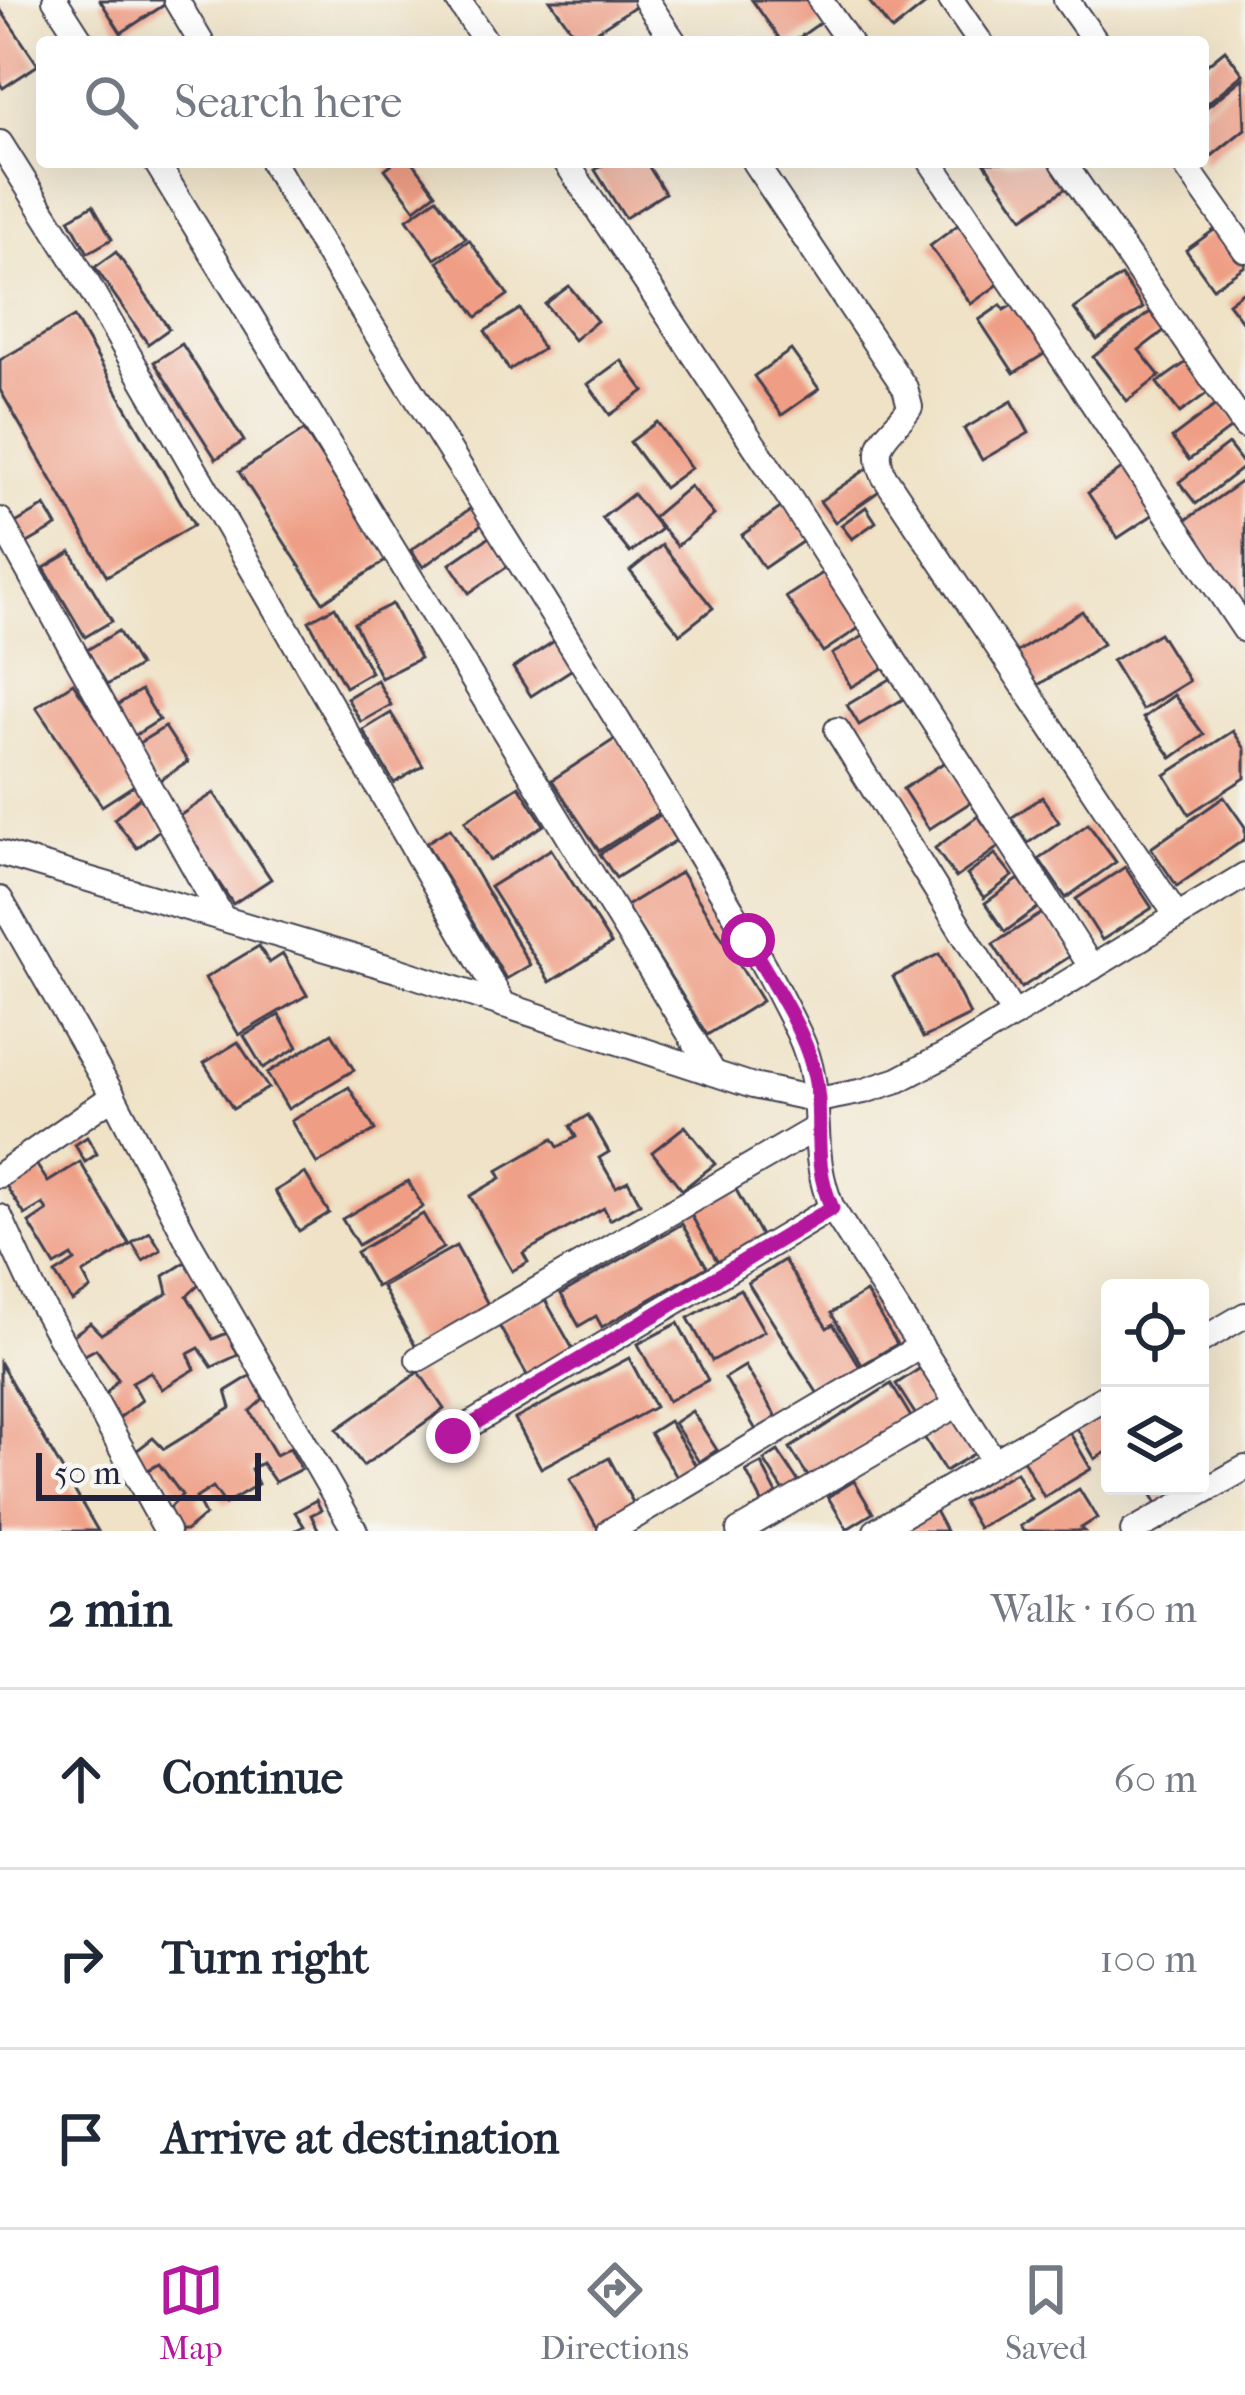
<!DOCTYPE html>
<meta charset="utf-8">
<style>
body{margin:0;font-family:"IM FELL French Canon",serif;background:#f6f6f7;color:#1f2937}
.controls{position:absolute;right:36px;bottom:36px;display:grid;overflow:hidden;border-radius:12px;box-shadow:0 12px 48px #0002}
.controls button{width:108px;height:108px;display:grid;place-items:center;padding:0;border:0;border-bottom:3px solid #e0e1e3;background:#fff;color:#1f2937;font:60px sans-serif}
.scale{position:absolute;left:36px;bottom:30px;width:225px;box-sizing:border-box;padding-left:12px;border:6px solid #22223b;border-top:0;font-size:33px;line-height:42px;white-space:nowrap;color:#22223b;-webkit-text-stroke:9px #f6f6f2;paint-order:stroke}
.stop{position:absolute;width:36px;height:36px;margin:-27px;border:9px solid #b5179e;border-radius:50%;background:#fff}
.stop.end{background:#b5179e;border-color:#fff;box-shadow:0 3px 12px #0008}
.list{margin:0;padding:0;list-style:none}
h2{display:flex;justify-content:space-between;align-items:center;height:156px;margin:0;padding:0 48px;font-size:51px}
h2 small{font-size:39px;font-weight:400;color:#747a83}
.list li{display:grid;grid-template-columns:78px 1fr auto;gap:36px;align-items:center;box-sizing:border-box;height:180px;padding:0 48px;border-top:3px solid #e0e1e3}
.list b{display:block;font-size:45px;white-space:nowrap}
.list em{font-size:39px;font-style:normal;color:#747a83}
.icon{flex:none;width:66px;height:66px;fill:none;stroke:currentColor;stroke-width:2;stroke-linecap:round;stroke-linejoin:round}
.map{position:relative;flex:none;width:1245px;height:1531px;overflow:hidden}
.search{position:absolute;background:#fff;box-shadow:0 12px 48px #0002;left:36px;right:36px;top:36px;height:132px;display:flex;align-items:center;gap:30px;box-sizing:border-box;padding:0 42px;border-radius:12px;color:#747a83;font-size:45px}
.sheet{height:696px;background:#fff}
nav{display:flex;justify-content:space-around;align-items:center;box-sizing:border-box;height:168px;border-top:3px solid #e0e1e3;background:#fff;font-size:33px;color:#747a83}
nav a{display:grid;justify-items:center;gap:6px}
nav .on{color:#b5179e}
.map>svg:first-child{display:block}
</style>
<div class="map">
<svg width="1245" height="1531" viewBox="0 0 1245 1531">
<rect width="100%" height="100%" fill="#f6f6f2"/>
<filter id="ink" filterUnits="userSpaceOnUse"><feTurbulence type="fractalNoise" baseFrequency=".00833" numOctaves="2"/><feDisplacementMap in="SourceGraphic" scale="24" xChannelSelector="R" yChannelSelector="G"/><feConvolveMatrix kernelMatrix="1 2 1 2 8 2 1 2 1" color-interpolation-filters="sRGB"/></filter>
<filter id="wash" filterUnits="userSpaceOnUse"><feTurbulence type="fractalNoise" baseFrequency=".004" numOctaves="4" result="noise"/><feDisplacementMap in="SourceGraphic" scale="48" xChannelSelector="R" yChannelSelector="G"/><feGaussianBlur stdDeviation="2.7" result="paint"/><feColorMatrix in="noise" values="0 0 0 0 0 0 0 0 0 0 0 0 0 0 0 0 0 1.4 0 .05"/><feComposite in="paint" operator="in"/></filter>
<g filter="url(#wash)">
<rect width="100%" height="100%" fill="#efe2c6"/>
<g id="blocks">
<!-- building -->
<g fill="#ef9e85">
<polygon points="100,0 165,0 167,3 121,33"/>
<polygon points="550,0 633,0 637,5 580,42"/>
<polygon points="752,0 814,0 827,18 793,42 782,42"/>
<polygon points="868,0 931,0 892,31"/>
<polygon points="0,9 38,65 3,88 0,84"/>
<polygon points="1225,50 1243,74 1203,107 1203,68"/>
<polygon points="1243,78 1245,129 1203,163 1203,110"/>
<polygon points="394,162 413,162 436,193 415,209 385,169"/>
<polygon points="608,162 646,162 665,193 625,218 595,170"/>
<polygon points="984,162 1049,162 1066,188 1023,218"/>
<polygon points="437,198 466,238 435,259 407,219"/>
<polygon points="93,205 112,239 88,253 69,219"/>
<polygon points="963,221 1006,279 971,304 930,246"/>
<polygon points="1221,225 1245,259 1245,266 1213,288 1186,250"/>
<polygon points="469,240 508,295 477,317 438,262"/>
<polygon points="116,252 169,329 148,344 95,267"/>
<polygon points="1121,276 1143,308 1097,340 1074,309"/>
<polygon points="569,286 597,321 574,340 545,304"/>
<polygon points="1245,290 1245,325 1228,303"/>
<polygon points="1021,300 1052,349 1014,373 979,320 1001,305 1004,310"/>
<polygon points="520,309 543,349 509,370 485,331"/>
<polygon points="1150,312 1165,330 1139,350 1160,376 1127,401 1093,357"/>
<polygon points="74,317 194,525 107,576 0,390 0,360"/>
<polygon points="182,344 244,441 216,459 154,362"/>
<polygon points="791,350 819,389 782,415 754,376"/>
<polygon points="1195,356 1217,386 1180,413 1157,383"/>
<polygon points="621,360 644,391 610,415 588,384"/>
<polygon points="1012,401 1029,433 982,460 964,429"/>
<polygon points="1221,401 1238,423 1189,460 1172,438"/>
<polygon points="657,422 691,468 664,488 630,442"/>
<polygon points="304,430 387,560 323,602 239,472"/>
<polygon points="1228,444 1245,466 1196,504 1179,482"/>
<polygon points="1126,466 1157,512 1118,538 1088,493"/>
<polygon points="868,468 882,489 835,522 820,501"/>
<polygon points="1245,479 1245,612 1183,522"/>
<polygon points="690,486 714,515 677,546 653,517"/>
<polygon points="633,494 661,529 630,553 602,518"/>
<polygon points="786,504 809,537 764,568 742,535"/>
<polygon points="45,506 57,526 24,545 12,525"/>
<polygon points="866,507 876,522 852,539 841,525"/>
<polygon points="471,508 483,524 423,567 411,550"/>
<polygon points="492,535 511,564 469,593 450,564"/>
<polygon points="662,545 713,608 680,634 630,571"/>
<polygon points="71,552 112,621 85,637 44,568"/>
<polygon points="832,567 868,622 823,652 786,597"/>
<polygon points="392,604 420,658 381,678 354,623"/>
<polygon points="335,607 371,672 345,687 309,621"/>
<polygon points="1082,611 1103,644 1035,687 1014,654"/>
<polygon points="118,631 139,666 107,685 87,650"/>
<polygon points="869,633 888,665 851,687 832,654"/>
<polygon points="1159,633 1189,681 1142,710 1112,661"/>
<polygon points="559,638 577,666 531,696 513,668"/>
<polygon points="892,678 905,698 859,725 847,705"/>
<polygon points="377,680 391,705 361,722 347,698"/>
<polygon points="73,683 139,782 102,806 36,707"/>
<polygon points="141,690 159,720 126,741 107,711"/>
<polygon points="1174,695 1204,735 1172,758 1143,718"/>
<polygon points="391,713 423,766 394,783 363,730"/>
<polygon points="165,727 188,762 157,782 134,746"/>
<polygon points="1233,731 1245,749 1245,778 1189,814 1165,775"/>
<polygon points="618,737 662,811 599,851 552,780"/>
<polygon points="945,762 971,802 929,829 903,789"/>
<polygon points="519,786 544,825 490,861 465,821"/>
<polygon points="214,793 271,879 233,904 176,818"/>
<polygon points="140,797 163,827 137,848 114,819"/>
<polygon points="1042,797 1059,822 1028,843 1011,818"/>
<polygon points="1224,797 1245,827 1245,839 1177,886 1151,848"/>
<polygon points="663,813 680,838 616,878 600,854"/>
<polygon points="978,816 1000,846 956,878 935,848"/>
<polygon points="1088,824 1116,862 1066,898 1039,859"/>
<polygon points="450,828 530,965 506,979 426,843"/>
<polygon points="551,849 611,944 550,982 490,887"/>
<polygon points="995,854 1013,876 984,898 967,875"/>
<polygon points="1125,867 1152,908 1102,940 1076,899"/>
<polygon points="681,872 762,1001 707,1035 626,906"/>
<polygon points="1019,879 1039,907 1005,932 985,903"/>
<polygon points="1044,912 1072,955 1021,988 993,944"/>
<polygon points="259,946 269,963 283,954 307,995 239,1035 205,978"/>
<polygon points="939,954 970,1015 923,1038 893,977"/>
<polygon points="279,1015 298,1047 263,1068 244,1036"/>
<polygon points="332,1033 354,1070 288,1109 267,1073"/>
<polygon points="238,1042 268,1088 233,1109 204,1063"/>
<polygon points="349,1087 375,1130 317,1164 291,1121"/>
<polygon points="588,1115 609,1152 599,1158 616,1187 628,1181 640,1203 610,1220 604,1208 523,1253 528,1262 512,1271 470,1196 501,1178 497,1171 553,1139 558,1147 576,1137 570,1126"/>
<polygon points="685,1126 715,1164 682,1190 652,1152"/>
<polygon points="87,1137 97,1154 85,1162 75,1145"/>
<polygon points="34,1161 48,1182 80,1162 130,1245 83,1274 91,1289 72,1301 55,1274 75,1261 72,1256 55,1266 29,1223 47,1211 43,1204 25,1215 3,1181"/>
<polygon points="305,1173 329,1213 299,1231 275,1191"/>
<polygon points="408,1181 423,1207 358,1245 342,1219"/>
<polygon points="734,1186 766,1245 722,1270 689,1211"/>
<polygon points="423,1214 443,1248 376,1287 356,1252"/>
<polygon points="682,1224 707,1267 602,1327 596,1316 579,1326 561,1294"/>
<polygon points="150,1232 161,1250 143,1261 132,1243"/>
<polygon points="456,1246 490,1308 417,1349 382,1287"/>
<polygon points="189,1260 200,1284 187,1296 213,1339 227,1333 238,1355 212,1367 199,1348 188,1354 195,1369 162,1389 150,1372 132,1382 142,1400 118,1419 106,1394 118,1379 96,1349 81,1357 68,1339 90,1323 101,1334 168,1293 164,1276"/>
<polygon points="784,1260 827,1328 833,1324 865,1375 823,1402 748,1283"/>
<polygon points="740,1289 764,1331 712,1361 688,1318"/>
<polygon points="866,1292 897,1344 862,1365 831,1313"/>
<polygon points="543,1296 574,1351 528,1377 497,1322"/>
<polygon points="678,1323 708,1380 668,1401 638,1344"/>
<polygon points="629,1358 655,1407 541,1468 515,1419"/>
<polygon points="0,1363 98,1531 0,1531"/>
<polygon points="745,1366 777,1418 756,1430 725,1378"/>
<polygon points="922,1367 944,1403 919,1420 896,1384"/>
<polygon points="419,1372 444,1409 363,1466 337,1429"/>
<polygon points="252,1375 263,1399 250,1411 276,1455 290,1448 301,1469 275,1482 262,1463 251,1469 258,1484 225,1504 213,1487 196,1498 205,1515 186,1531 180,1531 169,1509 182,1495 159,1464 144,1472 132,1454 153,1438 164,1449 231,1408 226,1391"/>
<polygon points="891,1384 911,1417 811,1481 790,1448"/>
<polygon points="1101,1408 1110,1424 1110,1450 1095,1459 1074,1423"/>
<polygon points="692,1411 717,1450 699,1462 674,1423"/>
<polygon points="957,1417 977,1452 945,1471 924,1437"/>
<polygon points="669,1421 699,1471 680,1482 650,1433"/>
<polygon points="1067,1428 1091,1469 1044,1497 1021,1456"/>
<polygon points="778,1451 800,1484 785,1493 764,1460"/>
<polygon points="609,1458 636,1508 598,1529 570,1479"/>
<polygon points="761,1463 778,1496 763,1504 746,1471"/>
<polygon points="1016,1472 1031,1499 978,1528 963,1502"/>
<polygon points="854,1481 873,1513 847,1529 828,1497"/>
<polygon points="1147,1486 1187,1486 1157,1504"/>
<polygon points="1079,1489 1097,1518 1081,1528 1084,1531 1023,1531 1020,1526"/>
<polygon points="316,1500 321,1510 311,1515 319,1531 294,1531 304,1526 295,1512"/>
<polygon points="933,1507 946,1531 890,1531"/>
</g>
</g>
</g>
<g filter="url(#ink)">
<use href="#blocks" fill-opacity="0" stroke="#413f50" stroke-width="3"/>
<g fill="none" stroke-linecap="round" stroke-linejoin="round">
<defs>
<g id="minor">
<polyline points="55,0 82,42"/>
<polyline points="176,0 201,42"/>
<polyline points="458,0 486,42"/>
<polyline points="646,0 674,42"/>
<polyline points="820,0 849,42"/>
<polyline points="951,0 980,42"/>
<polyline points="1066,0 1096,42"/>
<polyline points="0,143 75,262 504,1005"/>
<polyline points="156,162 713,1072"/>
<path d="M 272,162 C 394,368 526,567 649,772 C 700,857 755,943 798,1032 C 829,1096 805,1145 832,1208 L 994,1461"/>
<polyline points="566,162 790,499 1092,968"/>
<path d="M 754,162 L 905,388 L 910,407 C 892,435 868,439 884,476 L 1177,916"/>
<polyline points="931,162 1245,630"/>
<polyline points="1063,162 1245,426"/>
<polyline points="1183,162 1245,250"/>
<polyline points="0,520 222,917"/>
<polyline points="837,730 1014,1015"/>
<polyline points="0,853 397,970 753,1086 818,1100 864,1091 898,1080 959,1048 1245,875"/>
<polyline points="0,899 113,1096 187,1239 355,1531"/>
<polyline points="0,1175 113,1096"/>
<polyline points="0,1217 34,1291 167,1531"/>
<polyline points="1200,1341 1245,1315"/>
<polyline points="418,1359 816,1128"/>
<polyline points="453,1435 832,1208"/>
<polyline points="610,1531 921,1346"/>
<polyline points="739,1531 958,1404"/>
<polyline points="876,1531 1110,1394"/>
<polyline points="1133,1531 1245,1468"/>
</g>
</defs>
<!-- minor casing -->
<use href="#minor" stroke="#413f50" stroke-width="28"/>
<!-- minor -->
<use href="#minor" stroke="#fff" stroke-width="24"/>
</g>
</g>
<g fill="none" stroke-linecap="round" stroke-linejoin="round" filter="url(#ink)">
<!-- route -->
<path stroke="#b5179e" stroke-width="15" d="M 453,1436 L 832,1208 C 809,1156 826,1118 813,1068 C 801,1023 770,981 748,940"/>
</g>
</svg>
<div class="controls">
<button><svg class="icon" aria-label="locate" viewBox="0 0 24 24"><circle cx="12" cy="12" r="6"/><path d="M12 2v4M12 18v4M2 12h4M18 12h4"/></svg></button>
<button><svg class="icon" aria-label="layers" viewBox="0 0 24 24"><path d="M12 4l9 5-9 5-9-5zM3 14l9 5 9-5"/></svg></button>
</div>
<div class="scale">50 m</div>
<div class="stop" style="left:748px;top:940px"></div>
<div class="stop end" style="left:453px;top:1436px"></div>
<div class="search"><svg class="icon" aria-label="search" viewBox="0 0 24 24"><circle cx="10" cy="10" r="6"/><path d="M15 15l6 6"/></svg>Search here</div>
</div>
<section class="sheet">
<h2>2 min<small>Walk · 160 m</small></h2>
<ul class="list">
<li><svg class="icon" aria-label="ahead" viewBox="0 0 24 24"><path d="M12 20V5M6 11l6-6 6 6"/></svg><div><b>Continue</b></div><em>60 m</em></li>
<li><svg class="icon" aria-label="right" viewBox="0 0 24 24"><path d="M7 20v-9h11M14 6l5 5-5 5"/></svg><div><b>Turn right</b></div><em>100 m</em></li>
<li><svg class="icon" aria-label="arrive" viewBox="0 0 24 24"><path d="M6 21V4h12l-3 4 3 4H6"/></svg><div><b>Arrive at destination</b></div></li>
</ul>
</section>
<nav>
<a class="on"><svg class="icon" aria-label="map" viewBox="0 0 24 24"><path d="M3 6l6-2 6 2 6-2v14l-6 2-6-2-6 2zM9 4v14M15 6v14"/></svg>Map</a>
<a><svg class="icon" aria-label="directions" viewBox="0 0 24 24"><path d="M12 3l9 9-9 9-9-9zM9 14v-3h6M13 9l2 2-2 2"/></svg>Directions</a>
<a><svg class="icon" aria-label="saved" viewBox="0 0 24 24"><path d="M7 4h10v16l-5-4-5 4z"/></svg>Saved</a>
</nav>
